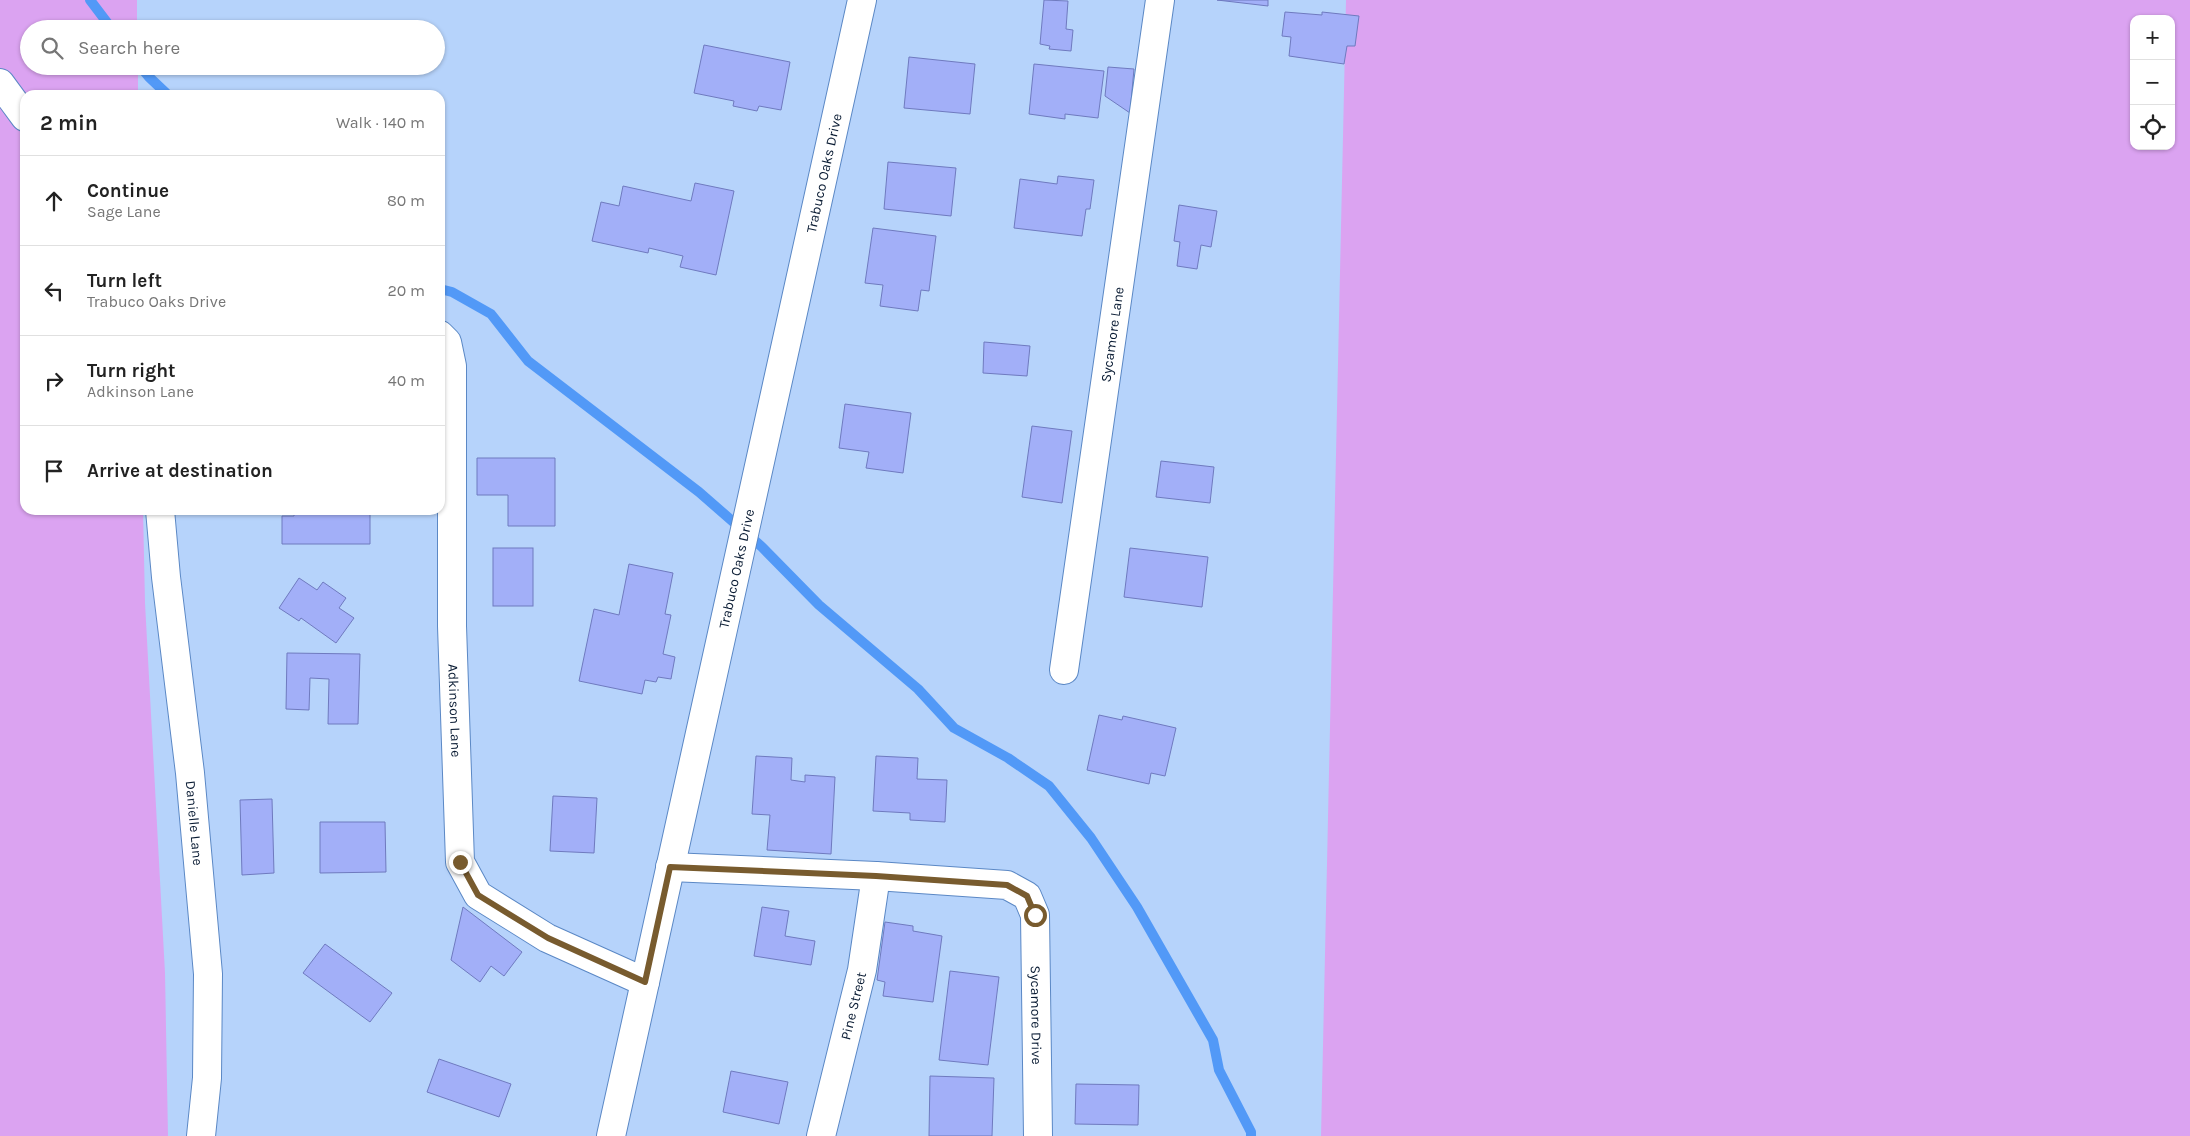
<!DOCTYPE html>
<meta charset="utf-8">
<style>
body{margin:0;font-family:Karla,sans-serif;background:#f2f2f2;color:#222}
.controls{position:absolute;right:15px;top:15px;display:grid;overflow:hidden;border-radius:10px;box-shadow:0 1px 4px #0004}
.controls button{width:45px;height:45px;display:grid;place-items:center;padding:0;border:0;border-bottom:1px solid #e0e0e0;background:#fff;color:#222;font:25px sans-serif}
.stop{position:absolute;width:15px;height:15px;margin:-11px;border:4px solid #785b2e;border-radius:50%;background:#fff}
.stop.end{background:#785b2e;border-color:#fff;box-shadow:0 1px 5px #0008}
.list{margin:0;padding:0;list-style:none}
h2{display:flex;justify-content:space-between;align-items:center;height:65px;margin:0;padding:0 20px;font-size:21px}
h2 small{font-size:16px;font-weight:400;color:#767676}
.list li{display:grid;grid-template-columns:32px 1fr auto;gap:15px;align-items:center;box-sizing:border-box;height:90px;padding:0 20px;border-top:1px solid #e0e0e0}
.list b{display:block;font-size:19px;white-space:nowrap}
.list p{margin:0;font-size:16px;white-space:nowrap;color:#767676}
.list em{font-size:16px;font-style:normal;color:#767676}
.icon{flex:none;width:28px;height:28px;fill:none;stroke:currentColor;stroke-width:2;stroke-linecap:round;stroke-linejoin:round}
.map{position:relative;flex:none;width:2190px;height:1136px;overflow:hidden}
.search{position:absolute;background:#fff;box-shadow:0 1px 4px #0004;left:20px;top:20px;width:425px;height:55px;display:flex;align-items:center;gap:12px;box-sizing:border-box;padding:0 18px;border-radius:28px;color:#767676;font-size:19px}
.panel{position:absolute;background:#fff;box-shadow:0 1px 4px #0004;left:20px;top:90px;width:425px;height:425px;border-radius:15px}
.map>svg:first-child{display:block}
</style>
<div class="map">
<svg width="2190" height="1136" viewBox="0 0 2190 1136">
<rect width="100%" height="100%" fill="#b6d3fb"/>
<!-- green -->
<g fill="#dba3f1" fill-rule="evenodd">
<polygon points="0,0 137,0 137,29 29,29 29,66 138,66 138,95 25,95 25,510 143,510 145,603 165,973 168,1136 0,1136"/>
<path d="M 1346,0 L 2190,0 L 2190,1136 L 1321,1136 ZM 2134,19 L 2171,19 L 2171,146 L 2134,146 Z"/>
</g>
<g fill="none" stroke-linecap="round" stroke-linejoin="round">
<!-- stream -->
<g stroke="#5299f7" stroke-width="10">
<polyline points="90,0 112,29"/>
<polyline points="140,66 149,77 168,95"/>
<polyline points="440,289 452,292 491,314 528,361 699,492 762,547 819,605 918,689 954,728 1008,758 1049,786 1091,838 1137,907 1213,1040 1219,1070 1251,1132 1251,1136"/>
</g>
</g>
<!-- building -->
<g fill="#a2aff8" stroke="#6f7abf">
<polygon points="1044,0 1068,1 1066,29 1073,30 1071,51 1049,49 1050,46 1040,44"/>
<polygon points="1217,0 1268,0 1268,6"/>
<polygon points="1285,12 1322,15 1322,12 1359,16 1355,46 1347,46 1344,64 1289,56 1291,37 1282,36"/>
<polygon points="704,45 790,62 781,110 759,106 757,111 733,106 734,101 694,93"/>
<polygon points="909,57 975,64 970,114 904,108"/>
<polygon points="1034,64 1104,71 1098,118 1065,114 1065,119 1029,114"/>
<polygon points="1108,67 1134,69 1130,113 1105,96"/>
<polygon points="888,162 956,168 951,216 884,209"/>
<polygon points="1058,176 1094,180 1090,209 1086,209 1082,236 1014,228 1020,179 1057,184"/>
<polygon points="695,183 734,191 716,275 680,267 683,256 649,248 648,253 592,241 601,202 619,206 623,186 691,201"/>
<polygon points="1179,205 1217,211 1211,247 1201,245 1197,269 1177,266 1180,242 1174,241"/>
<polygon points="873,228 936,236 929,291 921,290 918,311 880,306 883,285 865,283"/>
<polygon points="984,342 1030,346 1027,376 983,373"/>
<polygon points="845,404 911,413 903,473 866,468 869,452 839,448"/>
<polygon points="1032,426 1072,431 1062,503 1022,497"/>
<polygon points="477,458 555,458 555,526 508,526 508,495 477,495"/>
<polygon points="1161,461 1214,467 1210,503 1156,497"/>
<polygon points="294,510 370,510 370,544 282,544 282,516 294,516"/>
<rect x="493" y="548" width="40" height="58"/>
<polygon points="1130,548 1208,557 1202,607 1124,597"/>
<polygon points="629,564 673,573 665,614 671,615 663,654 675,657 671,679 658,677 656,682 645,680 642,694 579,681 594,609 619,615"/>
<polygon points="299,578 317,590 323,582 346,598 339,608 354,618 336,643 301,618 299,621 279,608"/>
<polygon points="287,653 360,654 358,724 328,724 329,679 310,678 309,710 286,709"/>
<polygon points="1099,715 1122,720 1123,716 1176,728 1165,776 1151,773 1149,784 1087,770"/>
<polygon points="756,756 792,758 791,780 805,782 805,775 835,777 831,854 767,850 770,815 752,814"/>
<polygon points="876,756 918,758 917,779 947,780 945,822 910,820 910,813 873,811"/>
<polygon points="553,796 597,798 594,853 550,851"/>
<polygon points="272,799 274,873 242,875 240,800"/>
<polygon points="320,822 385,822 386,872 320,873"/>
<polygon points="463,907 522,952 504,976 491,966 480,982 451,960"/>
<polygon points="762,907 789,911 785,936 815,941 811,965 754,956"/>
<polygon points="885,922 913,926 913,931 942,936 933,1002 883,996 885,982 877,980"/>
<polygon points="325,944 392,993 370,1022 303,973"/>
<polygon points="950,971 999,977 988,1065 939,1060"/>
<polygon points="439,1059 511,1084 499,1117 427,1092"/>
<polygon points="731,1071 788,1082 779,1124 723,1112"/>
<polygon points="930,1076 994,1078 992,1136 929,1136"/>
<polygon points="1076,1084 1139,1085 1138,1125 1075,1124"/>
</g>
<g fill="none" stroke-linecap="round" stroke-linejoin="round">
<defs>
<g id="minor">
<polyline points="0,83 25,117"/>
<path id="s1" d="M 440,335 L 447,342 L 452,366 L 452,626 L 460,862 L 478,895 L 547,938 L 645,982"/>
<path id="s2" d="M 160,510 L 166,577 L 190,773 L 208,974 L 207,1078 L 201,1136"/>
<path id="s3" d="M 1064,670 L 1160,0"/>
<path id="s4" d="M 670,867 L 876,876 L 1007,885 L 1027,896 L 1035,915 L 1038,1136"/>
<path id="s5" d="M 611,1136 L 862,0"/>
<path id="s6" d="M 821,1136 L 862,970 L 876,876"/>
</g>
</defs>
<!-- minor casing -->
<use href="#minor" stroke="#5b88c5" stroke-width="30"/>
<!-- minor -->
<use href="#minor" stroke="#fff" stroke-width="28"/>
</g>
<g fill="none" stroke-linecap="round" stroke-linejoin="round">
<!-- route -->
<polyline stroke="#785b2e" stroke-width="6" points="460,862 478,895 548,938 645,982 670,867 876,876 1007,885 1027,896 1035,915"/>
</g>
<g text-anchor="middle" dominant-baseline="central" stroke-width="4" stroke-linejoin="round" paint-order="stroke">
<!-- street labels -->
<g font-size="14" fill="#091b33" stroke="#b6d3fb">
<text stroke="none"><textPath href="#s5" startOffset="986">Trabuco Oaks Drive</textPath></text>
<text stroke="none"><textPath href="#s3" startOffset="339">Sycamore Lane</textPath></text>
<text stroke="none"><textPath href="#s5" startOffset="581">Trabuco Oaks Drive</textPath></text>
<text stroke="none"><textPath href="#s1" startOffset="379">Adkinson Lane</textPath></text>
<text stroke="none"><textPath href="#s2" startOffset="315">Danielle Lane</textPath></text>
<text stroke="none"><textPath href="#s6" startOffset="134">Pine Street</textPath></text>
<text stroke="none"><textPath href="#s4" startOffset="481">Sycamore Drive</textPath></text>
</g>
</g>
</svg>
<div class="controls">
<button>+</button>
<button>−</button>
<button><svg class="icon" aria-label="locate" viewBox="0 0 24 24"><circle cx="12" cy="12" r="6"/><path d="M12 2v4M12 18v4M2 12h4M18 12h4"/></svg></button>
</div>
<div class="stop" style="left:1035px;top:915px"></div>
<div class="stop end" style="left:460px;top:862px"></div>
<div class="search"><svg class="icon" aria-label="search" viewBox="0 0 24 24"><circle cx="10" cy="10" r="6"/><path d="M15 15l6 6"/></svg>Search here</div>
<section class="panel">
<h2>2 min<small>Walk · 140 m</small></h2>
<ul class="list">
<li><svg class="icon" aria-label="ahead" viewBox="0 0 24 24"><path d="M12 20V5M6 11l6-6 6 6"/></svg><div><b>Continue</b><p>Sage Lane</p></div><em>80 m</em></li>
<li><svg class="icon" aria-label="left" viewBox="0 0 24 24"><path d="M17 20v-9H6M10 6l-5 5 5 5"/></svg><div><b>Turn left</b><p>Trabuco Oaks Drive</p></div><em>20 m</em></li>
<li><svg class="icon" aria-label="right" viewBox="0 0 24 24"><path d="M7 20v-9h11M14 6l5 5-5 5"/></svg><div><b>Turn right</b><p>Adkinson Lane</p></div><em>40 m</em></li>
<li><svg class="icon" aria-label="arrive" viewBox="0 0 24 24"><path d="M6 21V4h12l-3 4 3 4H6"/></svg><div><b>Arrive at destination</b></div></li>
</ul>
</section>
</div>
